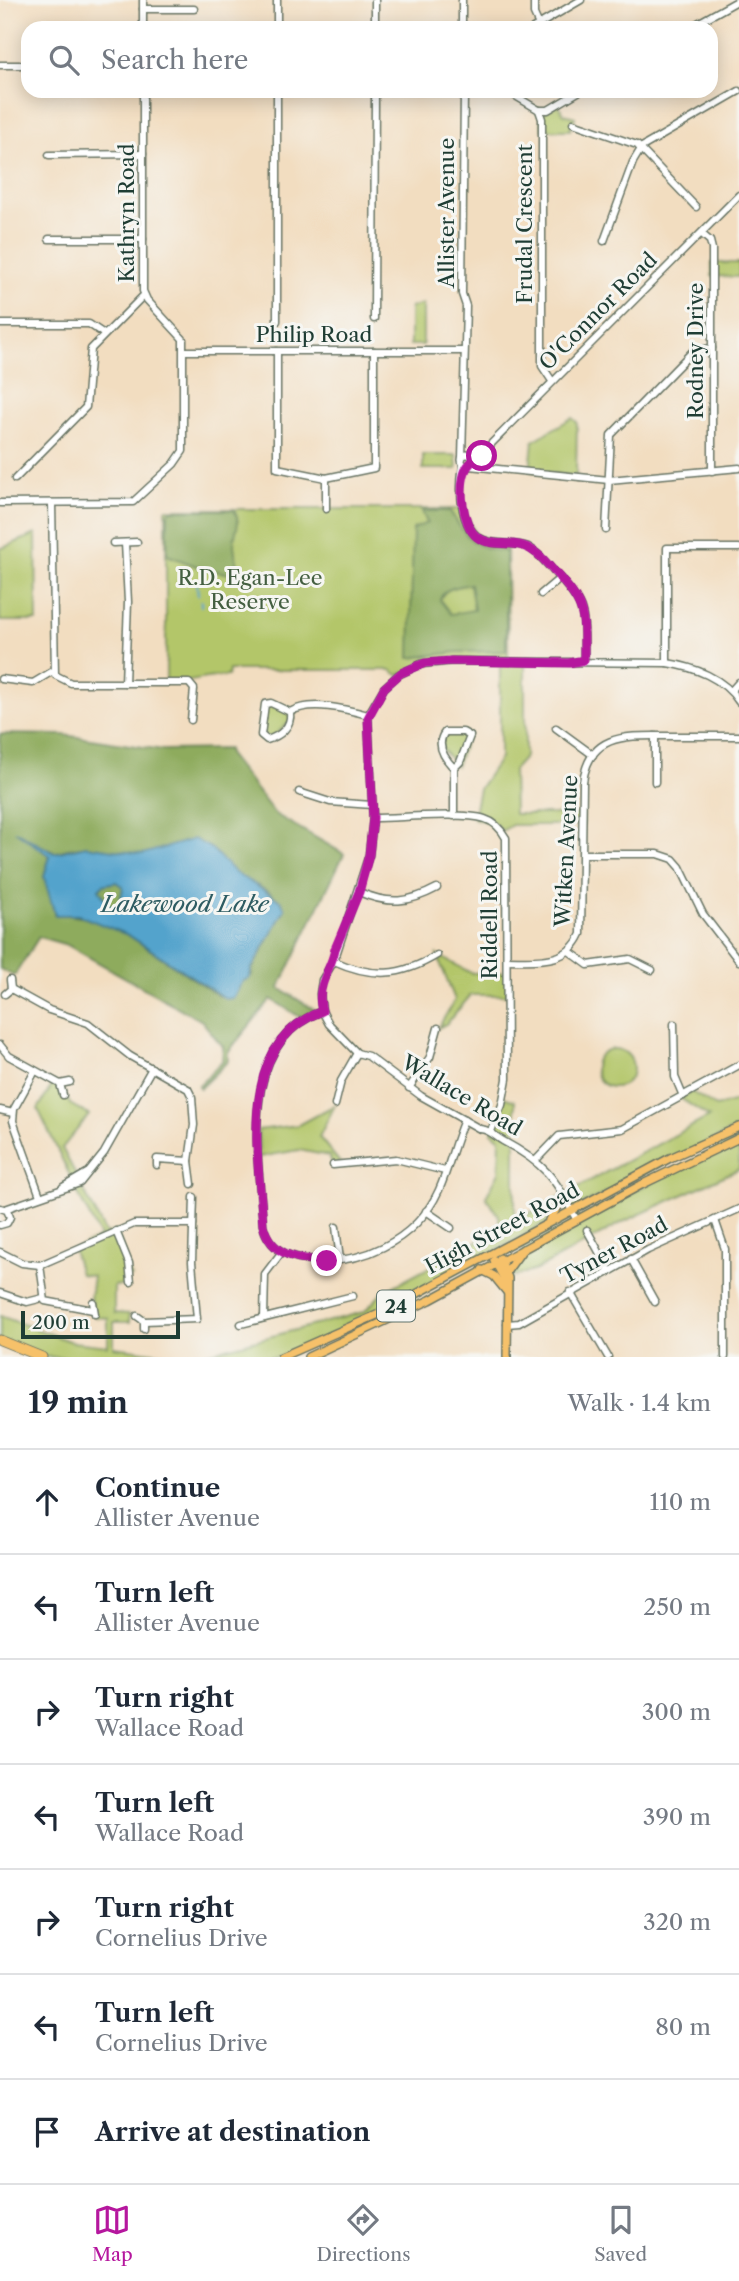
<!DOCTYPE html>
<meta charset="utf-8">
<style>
body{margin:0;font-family:"Libre Caslon Text",serif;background:#f6f6f7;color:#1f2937}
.scale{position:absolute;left:21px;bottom:18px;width:159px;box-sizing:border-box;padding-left:7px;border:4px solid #1f3d34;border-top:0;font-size:19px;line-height:24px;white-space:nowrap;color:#1f3d34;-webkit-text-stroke:5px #f6f6f2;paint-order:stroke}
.stop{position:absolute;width:21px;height:21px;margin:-16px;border:5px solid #b5179e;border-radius:50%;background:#fff}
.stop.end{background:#b5179e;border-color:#fff;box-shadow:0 2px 7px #0008}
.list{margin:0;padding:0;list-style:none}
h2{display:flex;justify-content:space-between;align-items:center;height:91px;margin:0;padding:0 28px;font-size:30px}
h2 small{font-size:23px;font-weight:400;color:#747a83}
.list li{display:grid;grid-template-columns:46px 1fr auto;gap:21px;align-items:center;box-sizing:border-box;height:105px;padding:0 28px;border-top:2px solid #e0e1e3}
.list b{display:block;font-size:26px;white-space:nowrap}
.list p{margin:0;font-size:23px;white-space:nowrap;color:#747a83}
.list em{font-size:23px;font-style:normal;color:#747a83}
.icon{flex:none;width:38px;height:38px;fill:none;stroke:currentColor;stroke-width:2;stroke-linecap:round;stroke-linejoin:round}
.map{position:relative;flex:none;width:739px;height:1357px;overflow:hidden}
.search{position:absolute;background:#fff;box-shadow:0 4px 18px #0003;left:21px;right:21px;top:21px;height:77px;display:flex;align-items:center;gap:18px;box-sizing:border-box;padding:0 24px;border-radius:21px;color:#747a83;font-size:26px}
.sheet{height:826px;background:#fff}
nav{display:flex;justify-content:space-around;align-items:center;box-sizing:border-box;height:98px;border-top:2px solid #e0e1e3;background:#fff;font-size:19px;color:#747a83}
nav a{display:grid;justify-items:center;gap:4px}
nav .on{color:#b5179e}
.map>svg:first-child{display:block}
</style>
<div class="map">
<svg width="739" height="1357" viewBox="0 0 739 1357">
<rect width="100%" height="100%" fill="#f6f6f2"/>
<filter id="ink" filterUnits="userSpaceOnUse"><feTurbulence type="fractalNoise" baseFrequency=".0143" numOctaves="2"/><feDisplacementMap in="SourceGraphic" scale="14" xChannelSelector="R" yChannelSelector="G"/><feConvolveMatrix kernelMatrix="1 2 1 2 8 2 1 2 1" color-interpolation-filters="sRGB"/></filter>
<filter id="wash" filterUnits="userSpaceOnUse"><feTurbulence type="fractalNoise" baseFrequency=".00686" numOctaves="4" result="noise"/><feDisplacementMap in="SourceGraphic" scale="28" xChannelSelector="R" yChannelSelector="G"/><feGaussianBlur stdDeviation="1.57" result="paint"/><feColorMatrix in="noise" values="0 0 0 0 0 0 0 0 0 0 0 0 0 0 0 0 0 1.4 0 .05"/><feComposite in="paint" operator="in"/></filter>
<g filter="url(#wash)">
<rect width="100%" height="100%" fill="#f2ddc0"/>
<!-- green -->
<g fill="#b3c669" stroke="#69824e" stroke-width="2">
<polygon points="558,104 564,114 575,117 570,130 542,130 541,114"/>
<polygon points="712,263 739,263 739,277 712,276"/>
<polygon points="423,304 423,345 410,345 410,308"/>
<polygon points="572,418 577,422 576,476 530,471 533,441"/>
<polygon points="423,455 456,455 457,469 423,469"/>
<path d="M 166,509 L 464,509 L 476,536 L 507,543 L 508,662 L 525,663 L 525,757 L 513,770 L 514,814 L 583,814 L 583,825 L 512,825 L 502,831 L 495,824 L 473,818 L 479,789 L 500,758 L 500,663 L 431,663 L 398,675 L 391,670 L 229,670 L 228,676 C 203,676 191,684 166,683 Z"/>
<polygon points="36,534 37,621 0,621 0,549"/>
<polygon points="265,704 290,712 291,721 270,739 261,732"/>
<polygon points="443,733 468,734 456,766 441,748"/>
<polygon points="437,955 471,973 507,972 507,995 471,995 446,1024 438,1028 455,1000"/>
<circle cx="614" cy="1068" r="19"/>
<polygon points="54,1082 60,1084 70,1104 89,1115 62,1148 77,1177 72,1180 38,1109"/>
<polygon points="692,1092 716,1107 739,1100 739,1127 572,1210 565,1197 546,1223 401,1303 281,1357 192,1357 364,1312 383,1292 499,1230 499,1216 486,1197 499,1172 500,1139 492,1132 504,1097 515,1101 515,1221 709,1117 680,1098"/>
<polygon points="335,1105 319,1137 341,1164 333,1165 329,1156 299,1150 259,1157 258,1130 298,1125"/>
<polygon points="739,1138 739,1169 625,1221 536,1270 508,1278 507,1271 525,1246"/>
<polygon points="80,1183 106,1234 116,1231 131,1277 125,1278 122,1285 114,1286 114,1313 129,1314 130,1322 114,1322 114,1347 190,1357 42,1357 0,1340 0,1316 72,1342 108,1346 108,1318 95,1317 90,1298 93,1276 80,1274 73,1250 100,1237 74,1186"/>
</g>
<!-- forest -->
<g fill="#8eab5d" stroke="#567448" stroke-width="2" fill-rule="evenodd">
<path d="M 171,510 L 234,510 C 243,528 233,529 234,545 C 235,556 238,563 237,575 L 204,569 L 167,555 L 168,514 Z"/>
<path d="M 422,511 L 450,511 C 466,537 474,550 506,551 L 506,651 L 457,652 L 410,658 L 413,529 L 427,523 ZM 470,584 L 474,610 L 451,614 L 440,600 C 444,587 458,587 470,584 Z"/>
<path d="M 0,734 L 64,735 L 163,750 L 228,749 L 228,754 L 275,814 L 344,854 L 279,988 L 318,1012 L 303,1019 L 271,999 L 228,1052 L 228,1061 L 200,1088 L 198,1086 L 222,1061 L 223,1047 L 202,1021 L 67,945 L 39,937 L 14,976 L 0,969 ZM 23,836 L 55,853 C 93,837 111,858 145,854 C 168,851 179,838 201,844 C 216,848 222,863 233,872 C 250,884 276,891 285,909 L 251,971 L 252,975 L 219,996 L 128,935 L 88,918 L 54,913 L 52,896 L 44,877 L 50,856 Z"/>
<polygon points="116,882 123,887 120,904 114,907 108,904 99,889 105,884"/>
</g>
<!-- water -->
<path fill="#52a3cc" stroke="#387080" stroke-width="2" fill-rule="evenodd" d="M 15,831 L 54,853 L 86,846 L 143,854 L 194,839 L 212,849 L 234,872 L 281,901 L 285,909 L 251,970 L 250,978 L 243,981 L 233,998 L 226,999 L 128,935 L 78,915 L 55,915 L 44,877 L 50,856 ZM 116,882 L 123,887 L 120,904 L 114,907 L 108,904 L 99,889 L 103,885 Z"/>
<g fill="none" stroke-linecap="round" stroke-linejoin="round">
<!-- stream -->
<g stroke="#52a3cc" stroke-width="2">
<polyline points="197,584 198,595"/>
<polyline points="201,606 201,601"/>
</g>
</g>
</g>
<g filter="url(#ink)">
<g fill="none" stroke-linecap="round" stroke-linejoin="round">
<defs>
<g id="minor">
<polyline points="143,0 143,28"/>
<polyline points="375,0 375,28"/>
<polyline points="534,0 534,14 539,25"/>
<polyline points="143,9 194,9"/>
<polyline points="277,28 277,0"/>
<polyline points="462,28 462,0"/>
<polyline points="533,28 581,0"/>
<polyline points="689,28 739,0"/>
<polyline points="0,65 28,65"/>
<polyline points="507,91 539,110"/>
<polyline points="539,110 542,119 542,366 552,381"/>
<polyline points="539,110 548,110 580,91"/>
<polyline points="573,123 637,145 696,207"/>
<polyline points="49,155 143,154"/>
<polyline points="703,235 710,241 712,249 712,471"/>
<polyline points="49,239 143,239"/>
<polyline points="604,241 633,162 642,147 739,91"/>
<polyline points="374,319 375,91"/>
<polyline points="277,321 277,91"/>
<polyline points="0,324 89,324 104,334"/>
<polyline points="184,351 463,351"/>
<polyline points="277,351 277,468 326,478 374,468 374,351"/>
<circle cx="467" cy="460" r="5.5"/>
<polyline points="462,458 466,306 462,294 464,91"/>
<polyline points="473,462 739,195"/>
<path d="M 463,464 C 459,490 458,536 490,542 C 503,545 516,542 528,547 C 539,553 547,564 555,573 C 588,608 584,613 584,660"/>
<polyline points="469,466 609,480 739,468"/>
<polyline points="15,479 86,407 91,349 144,295"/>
<polyline points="0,503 133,502 174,464 183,451 183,339 147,300 143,291 143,91"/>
<polyline points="52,503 55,675 71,683 189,683 194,689 191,720"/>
<polyline points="326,509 326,478"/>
<polyline points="606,530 611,435 693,351 712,348"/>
<polyline points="113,543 137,542"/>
<polyline points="125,543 128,602 125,683"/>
<polyline points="541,594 560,578"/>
<polyline points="667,663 667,548 739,548"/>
<polyline points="1,679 33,683 53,671"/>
<polyline points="731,691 739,682"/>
<path d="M 271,703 L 290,712 C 292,727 280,736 267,740 L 261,735 L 265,704 Z"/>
<path d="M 290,712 C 311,700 346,709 368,715"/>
<polyline points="556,728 593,755"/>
<path d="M 445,732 L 463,732 L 470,736 L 460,762 L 454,768 C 444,758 435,745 445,732 Z"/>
<polyline points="454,768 454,816"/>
<polyline points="655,782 655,736"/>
<polyline points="299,792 330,802 372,805"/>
<path d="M 373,818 C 401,818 462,812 485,819 C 495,822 501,829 506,838 L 507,1079 L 502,1105 L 491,1131"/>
<polyline points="583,854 658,854 673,859 680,867 703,914 739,961"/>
<path d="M 359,892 C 389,905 409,903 437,888"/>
<polyline points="569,951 588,965 630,959 652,970"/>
<path d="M 507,960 C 537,960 567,965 581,934 L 583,782 C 589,732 629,736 668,736 C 691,736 715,736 739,736"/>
<path d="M 334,961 C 372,978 401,977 437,955"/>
<polyline points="11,989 49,1010 88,1023 130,1056 188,1089 192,1097 194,1125 189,1161 192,1184"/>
<polyline points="5,994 11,989 10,980"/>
<path d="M 322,1011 C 237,1043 258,1153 263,1225 C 268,1247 284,1256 305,1259 C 358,1268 416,1241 439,1190 C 449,1168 454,1143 464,1120"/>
<polyline points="674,1024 675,1077 683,1096"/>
<polyline points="0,1045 9,1056 60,1084"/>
<polyline points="35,1071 14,1109 13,1121 40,1196"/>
<polyline points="409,1088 430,1057 438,1028"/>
<polyline points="63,1095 60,1084 70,1082"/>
<polyline points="335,1105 341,1081 357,1053"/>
<polyline points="0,1110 13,1113"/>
<polyline points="536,1160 559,1136 622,1129 739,1065"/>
<polyline points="157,1165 157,1159 189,1161"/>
<polyline points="333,1165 396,1159 445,1171"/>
<polyline points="63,1187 87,1173"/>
<polyline points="0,1208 7,1210 10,1217 7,1223 0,1225"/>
<polyline points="5,1209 80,1183 104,1153 152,1068"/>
<polyline points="426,1211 451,1228"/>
<path d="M 576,1219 C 556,1178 544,1163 503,1141 C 494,1136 491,1130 480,1129 L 421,1096 L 368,1056 L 357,1053 L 329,1024 L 322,1011 L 320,994 L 322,980 L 334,961 L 369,855 L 373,818 L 368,715 L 384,688 L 398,675 L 421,664 L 453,661 L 667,663 C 694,667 724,678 739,702"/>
<polyline points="715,1220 725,1249 725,1357"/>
<polyline points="336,1227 340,1260"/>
<polyline points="587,1230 609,1270"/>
<polyline points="116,1231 129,1263 131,1282"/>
<polyline points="0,1252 22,1263 40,1265 134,1224 193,1224"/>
<polyline points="631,1259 655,1302"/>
<polyline points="40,1265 45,1301 93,1310"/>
<polyline points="570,1292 608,1357"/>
<polyline points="0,1293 27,1302 43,1298"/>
<polyline points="93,1302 95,1314"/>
<polyline points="137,1316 144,1321 144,1329"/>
<polyline points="264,1318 265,1274 281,1253"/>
<polyline points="144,1321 197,1319 192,1262 194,1197"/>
<polyline points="241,1324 353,1296"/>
<polyline points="507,1324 519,1323 648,1250 739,1209"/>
</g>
<g id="major">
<polyline points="549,1220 565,1196"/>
<polyline points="500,1258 508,1278 507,1357"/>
<polyline points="494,1260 507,1284"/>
<polyline points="482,1270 494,1276 507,1292"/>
<polyline points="507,1271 523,1249"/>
<polyline points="281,1357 379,1314 670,1158 739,1127"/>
<polyline points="308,1357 430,1300 641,1185 739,1138"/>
</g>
<polyline id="highway" points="0,1340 42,1357"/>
</defs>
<!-- minor casing -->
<use href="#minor" stroke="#697565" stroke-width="9"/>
<!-- major casing -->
<use href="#major" stroke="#697565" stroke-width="10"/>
<!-- highway casing -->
<use href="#highway" stroke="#697565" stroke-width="11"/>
<!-- minor -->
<use href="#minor" stroke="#fff" stroke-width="6"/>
<!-- major -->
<use href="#major" stroke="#f6c16b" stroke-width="7"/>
<!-- highway -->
<use href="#highway" stroke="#f6c16b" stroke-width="9"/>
</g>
</g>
<g fill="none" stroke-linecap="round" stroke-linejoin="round" filter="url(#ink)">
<!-- route -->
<path stroke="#b5179e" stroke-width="9" d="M 327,1261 C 298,1260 271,1256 263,1225 C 258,1152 236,1044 322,1011 C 315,985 331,971 335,949 L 359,892 L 369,855 L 373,818 L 368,718 L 384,688 L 401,673 L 425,663 L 451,661 L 569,663 L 584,660 C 584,610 586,606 552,569 C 544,560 536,550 523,546 C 508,541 491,547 477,537 C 462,526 457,481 468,466 C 471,462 478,456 483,452 L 482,456"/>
</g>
<g text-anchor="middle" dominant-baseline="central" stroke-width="6" stroke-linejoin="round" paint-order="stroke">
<!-- shield labels -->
<rect fill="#f6f6f2" stroke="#60746d" stroke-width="2" x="377" y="1290.5" width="38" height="31" rx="5"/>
<g font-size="19" font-weight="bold" fill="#1f3d34">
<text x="396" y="1306">24</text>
</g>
<!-- street labels -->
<g font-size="21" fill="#1f3d34" stroke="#f6f6f2">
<text transform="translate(126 213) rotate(-90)">Kathryn Road</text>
<text transform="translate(446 213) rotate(-90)">Allister Avenue</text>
<text transform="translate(524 224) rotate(-90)">Frudal Crescent</text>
<text transform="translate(598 311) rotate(-45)">O'Connor Road</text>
<text x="314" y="334">Philip Road</text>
<text transform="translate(695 351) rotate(-90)">Rodney Drive</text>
<text transform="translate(566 851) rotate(-87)">Witken Avenue</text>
<text transform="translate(489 915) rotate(-90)">Riddell Road</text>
<text transform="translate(462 1095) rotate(31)">Wallace Road</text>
<text transform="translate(502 1228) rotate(-28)">High Street Road</text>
<text transform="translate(614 1250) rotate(-28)">Tyner Road</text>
</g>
<!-- park labels -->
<g font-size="21" fill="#445f41" stroke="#f6f6f2">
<text x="250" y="577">R.D. Egan-Lee<tspan x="250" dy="24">Reserve</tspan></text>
</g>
<!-- water labels -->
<g font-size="23" font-style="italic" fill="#2e5c62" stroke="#f6f6f2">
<text x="185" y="904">Lakewood Lake</text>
</g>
</g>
</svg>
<div class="scale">200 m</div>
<div class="stop" style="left:482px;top:456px"></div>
<div class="stop end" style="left:327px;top:1261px"></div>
<div class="search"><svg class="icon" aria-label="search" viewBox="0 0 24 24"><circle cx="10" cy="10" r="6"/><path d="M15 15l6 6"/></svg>Search here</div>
</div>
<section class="sheet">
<h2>19 min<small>Walk · 1.4 km</small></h2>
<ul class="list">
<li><svg class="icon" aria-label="ahead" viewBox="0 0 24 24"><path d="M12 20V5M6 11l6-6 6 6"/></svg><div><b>Continue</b><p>Allister Avenue</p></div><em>110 m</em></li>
<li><svg class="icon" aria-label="left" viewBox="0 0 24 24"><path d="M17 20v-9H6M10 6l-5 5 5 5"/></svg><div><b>Turn left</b><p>Allister Avenue</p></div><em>250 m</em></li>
<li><svg class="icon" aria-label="right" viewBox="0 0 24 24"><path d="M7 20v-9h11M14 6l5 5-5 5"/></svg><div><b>Turn right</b><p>Wallace Road</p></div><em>300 m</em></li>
<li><svg class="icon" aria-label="left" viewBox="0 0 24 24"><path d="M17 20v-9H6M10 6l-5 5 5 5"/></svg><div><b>Turn left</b><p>Wallace Road</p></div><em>390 m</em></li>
<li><svg class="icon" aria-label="right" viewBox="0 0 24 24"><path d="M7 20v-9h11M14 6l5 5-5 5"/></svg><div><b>Turn right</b><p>Cornelius Drive</p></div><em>320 m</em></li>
<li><svg class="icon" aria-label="left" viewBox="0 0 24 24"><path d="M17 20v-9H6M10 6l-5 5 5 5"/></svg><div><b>Turn left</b><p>Cornelius Drive</p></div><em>80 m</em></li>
<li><svg class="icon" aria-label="arrive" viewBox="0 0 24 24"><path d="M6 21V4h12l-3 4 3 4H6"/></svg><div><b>Arrive at destination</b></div></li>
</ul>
</section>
<nav>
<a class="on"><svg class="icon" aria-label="map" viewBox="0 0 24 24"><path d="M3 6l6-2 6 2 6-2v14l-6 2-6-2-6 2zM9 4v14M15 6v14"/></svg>Map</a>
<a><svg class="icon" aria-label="directions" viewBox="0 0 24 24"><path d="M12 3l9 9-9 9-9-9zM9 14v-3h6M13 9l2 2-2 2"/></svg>Directions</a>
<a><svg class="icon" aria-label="saved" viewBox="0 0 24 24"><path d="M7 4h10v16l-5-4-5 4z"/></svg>Saved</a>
</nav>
